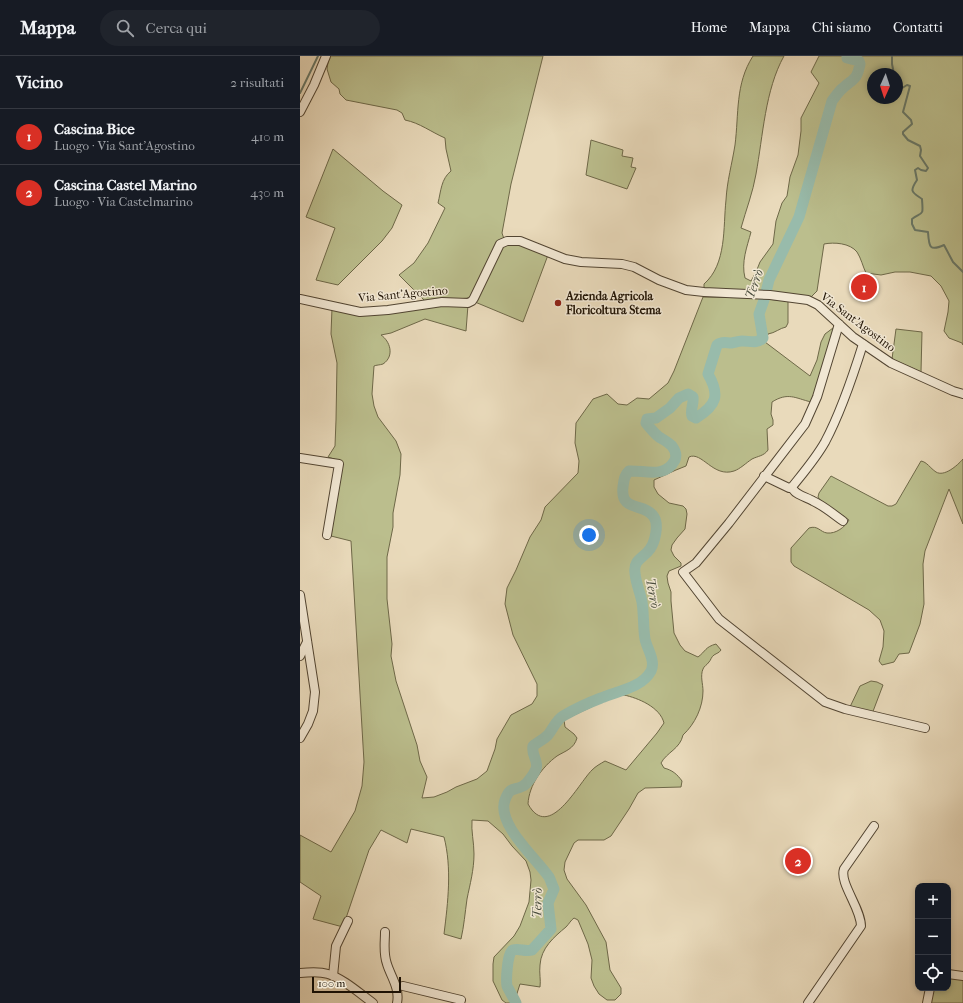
<!DOCTYPE html>
<html lang="it">
<meta charset="utf-8">
<style>
body{margin:0;font-family:"IM FELL French Canon",serif;background:#20242c;color:#f1f3f6}
.controls{position:absolute;right:12px;bottom:12px;display:grid;overflow:hidden;border-radius:8px;box-shadow:0 2px 6px #0003}
.controls button{width:36px;height:36px;display:grid;place-items:center;padding:0;border:0;border-bottom:1px solid #363941;background:#171b24;color:#f1f3f6;font:20px sans-serif}
.compass{position:absolute;left:567px;top:12px;width:36px;height:36px;border-radius:50%;background:#171b24;box-shadow:0 2px 6px #0003;rotate:183deg}
.scale{position:absolute;left:12px;bottom:10px;width:89px;box-sizing:border-box;padding-left:4px;border:2px solid #201304;border-top:0;font-size:11px;line-height:14px;white-space:nowrap;color:#201304;-webkit-text-stroke:3px #f1e7d3;paint-order:stroke}
.you{position:absolute;left:289px;top:479px;width:14px;height:14px;margin:-10px;border:3px solid #fff;border-radius:50%;background:#1a73e8;box-shadow:0 0 0 6px #1a73e833}
.badge{display:grid;place-items:center;width:26px;height:26px;border-radius:50%;background:#d93025;color:#fff;font-size:13px;font-weight:700}
.pin{position:absolute;translate:-50% -50%;border:2px solid #fff;box-shadow:0 1px 4px #0006}
.list{margin:0;padding:0;list-style:none}
h2{display:flex;justify-content:space-between;align-items:center;height:52px;margin:0;padding:0 16px;font-size:17px}
h2 small{font-size:13px;font-weight:400;color:#9ea1a6}
.list li{display:grid;grid-template-columns:26px 1fr auto;gap:12px;align-items:center;box-sizing:border-box;height:56px;padding:0 16px;border-top:1px solid #363941}
.list b{display:block;font-size:15px;white-space:nowrap}
.list p{margin:0;font-size:13px;white-space:nowrap;color:#9ea1a6}
.list em{font-size:13px;font-style:normal;color:#9ea1a6}
.icon{flex:none;width:22px;height:22px;fill:none;stroke:currentColor;stroke-width:2;stroke-linecap:round;stroke-linejoin:round}
.map{position:relative;flex:none;width:663px;height:947px;overflow:hidden}
header{display:flex;align-items:center;gap:24px;box-sizing:border-box;height:56px;padding:0 20px;background:#171b24;border-bottom:1px solid #363941}
header strong{font-size:19px}
nav{display:flex;gap:22px;margin-inline-start:auto;font-size:14px}
.search{width:280px;height:36px;background:#20242c;display:flex;align-items:center;gap:10px;box-sizing:border-box;padding:0 14px;border-radius:22px;color:#9ea1a6;font-size:15px}
main{display:flex}
aside{flex:1;background:#171b24}
.map>svg:first-child{display:block}
</style>
<header>
<strong>Mappa</strong>
<div class="search"><svg class="icon" aria-label="search" viewBox="0 0 24 24"><circle cx="10" cy="10" r="6"/><path d="M15 15l6 6"/></svg>Cerca qui</div>
<nav><a>Home</a><a>Mappa</a><a>Chi siamo</a><a>Contatti</a></nav>
</header>
<main>
<aside>
<h2>Vicino<small>2 risultati</small></h2>
<ul class="list">
<li><span class="badge">1</span><div><b>Cascina Bice</b><p>Luogo · Via Sant'Agostino</p></div><em>410 m</em></li>
<li><span class="badge">2</span><div><b>Cascina Castel Marino</b><p>Luogo · Via Castelmarino</p></div><em>430 m</em></li>
</ul>
</aside>
<div class="map">
<svg width="663" height="947" viewBox="0 0 663 947">
<rect width="100%" height="100%" fill="#e9dabb"/>
<filter id="stains"><feTurbulence type="fractalNoise" baseFrequency=".005" numOctaves="4"/><feColorMatrix values="0 0 0 0 .2 0 0 0 0 .09 0 0 0 0 .02 0 0 0 .5 -.17"/></filter>
<radialGradient id="worn" r=".72"><stop offset=".6" stop-color="#630" stop-opacity="0"/><stop offset="1" stop-color="#630" stop-opacity=".3"/></radialGradient>
<!-- green -->
<g fill="#bbbe8d" stroke="#6e6848" fill-rule="evenodd">
<path d="M 29,0 L 243,0 L 211,128 L 202,177 L 204,183 L 170,242 L 125,245 L 99,219 L 114,207 L 128,187 L 145,152 L 138,147 C 141,135 141,123 151,115 L 146,93 L 145,82 C 131,76 120,67 105,64 L 102,57 L 97,54 L 46,44 L 40,38 L 39,33 L 31,26 L 27,13 Z"/>
<path d="M 453,0 L 484,0 C 465,34 463,80 456,118 C 453,136 446,154 441,172 L 451,176 C 447,191 441,206 445,222 L 451,225 L 456,216 L 460,206 L 473,188 L 476,165 L 482,147 L 487,140 L 490,121 L 498,99 L 501,75 L 501,62 L 519,27 L 511,16 L 519,0 L 663,0 L 663,289 L 662,287 L 649,282 L 644,275 L 648,256 L 649,245 L 641,230 L 631,220 L 610,216 L 595,216 L 581,219 L 566,217 C 563,211 561,202 557,196 C 550,187 534,186 524,188 L 517,235 L 510,242 L 404,233 L 404,228 C 427,208 423,171 426,144 C 427,125 432,108 435,89 C 439,58 435,28 453,0 ZM 573,18 L 597,18 L 597,42 L 573,42 Z"/>
<polygon points="291,84 323,94 322,100 333,102 331,111 336,112 327,133 286,119"/>
<polygon points="33,93 83,135 102,149 92,172 82,185 38,229 16,224 35,172 6,161"/>
<polygon points="207,188 225,190 248,199 223,266 175,246 202,191"/>
<path d="M 403,241 L 455,242 L 488,245 L 488,267 L 486,271 C 480,272 475,277 468,278 L 465,286 L 510,320 L 517,304 L 521,286 L 525,278 L 533,272 L 536,275 L 511,346 C 495,342 488,336 472,346 L 471,358 L 473,364 L 473,369 L 467,373 L 468,394 C 464,400 458,400 452,403 C 446,407 440,413 434,415 C 413,422 402,395 389,401 L 386,410 L 376,414 L 354,424 L 354,431 L 358,438 L 369,447 L 383,450 L 386,453 L 387,458 L 385,473 L 377,482 L 372,489 L 371,494 L 374,500 L 381,507 L 381,510 L 369,515 L 367,520 L 368,527 L 371,536 L 371,545 L 374,577 L 380,589 L 385,595 L 398,601 C 406,595 405,591 416,588 L 421,594 C 419,597 417,597 414,599 C 411,601 411,604 409,606 C 407,609 404,610 403,613 C 400,620 403,628 403,635 C 403,651 395,668 383,679 C 380,693 367,696 361,707 L 364,712 C 372,714 377,718 382,725 L 381,731 L 345,732 L 338,737 L 329,753 L 311,780 L 304,784 L 278,784 L 274,787 L 265,806 L 264,814 L 267,823 L 286,849 L 306,886 L 310,914 L 321,932 L 321,938 L 315,944 L 307,944 L 299,938 L 294,930 L 291,922 L 292,904 L 288,888 L 278,864 L 274,862 C 271,864 269,868 266,871 C 254,881 241,892 240,909 C 239,917 241,924 240,931 L 220,928 L 214,947 L 206,947 L 202,944 L 193,925 L 193,908 L 194,901 L 214,880 L 220,870 L 229,846 L 231,824 L 230,816 L 226,805 L 212,790 L 203,778 L 188,765 L 172,764 C 171,775 174,786 174,798 C 174,814 170,828 167,843 C 165,857 164,870 161,883 L 144,878 C 148,846 152,812 144,781 L 111,773 L 107,787 L 81,774 L 69,794 L 43,871 L 13,863 L 21,840 L 0,826 L 0,779 L 31,796 L 55,755 L 62,730 L 64,706 L 51,485 L 31,480 L 40,405 L 28,401 L 35,390 L 36,364 L 37,307 L 31,278 L 32,252 L 48,256 L 142,249 L 168,249 L 166,275 L 125,263 L 91,277 L 81,279 C 90,285 95,300 83,308 C 80,309 76,309 74,310 L 72,338 L 74,350 L 78,361 L 96,385 L 101,398 L 100,419 L 93,457 L 93,471 L 87,501 L 87,543 L 92,588 L 91,600 L 96,625 L 117,689 L 120,705 L 127,721 L 122,742 L 134,741 L 147,736 L 156,731 L 177,723 L 187,715 L 195,693 L 197,683 L 211,659 L 232,648 L 237,640 L 237,628 L 213,579 L 205,548 L 207,532 L 216,514 L 230,481 L 241,464 L 245,451 L 278,417 L 279,405 L 275,387 L 276,367 L 293,343 L 307,338 L 318,348 L 327,349 L 337,342 L 349,343 L 368,327 L 374,315 ZM 324,639 C 338,642 360,651 364,667 L 357,677 L 326,714 L 305,705 C 300,708 296,710 292,714 C 278,728 249,786 228,748 C 229,729 242,711 257,700 C 265,695 274,693 277,682 L 274,678 L 265,671 L 264,664 L 312,641 Z"/>
<polygon points="596,273 622,276 621,316 592,303"/>
<path d="M 663,403 L 663,468 L 649,433 L 625,495 L 623,508 L 624,548 L 620,568 L 609,597 L 599,598 L 594,606 L 582,609 L 579,605 L 583,591 L 584,575 L 580,564 L 569,554 L 494,510 L 491,506 L 491,492 L 509,472 C 518,469 520,476 527,477 C 536,478 545,471 549,464 L 520,444 L 518,441 L 519,437 L 531,420 L 588,450 L 592,450 L 596,448 L 621,405 C 627,406 630,412 636,416 C 644,421 657,410 663,403 Z"/>
<polygon points="571,625 577,626 583,629 572,658 549,653 560,630"/>
<polygon points="648,917 663,919 663,947 630,947 632,932 648,932"/>
</g>
<g fill="none" stroke-linecap="round" stroke-linejoin="round">
<!-- stream -->
<g stroke="#687868" stroke-width="2">
<polyline points="592,0 592,8 594,18"/>
<path d="M 597,31 L 599,34 L 607,29 L 610,30 L 603,56 L 611,64 L 612,68 L 603,76 L 603,78 L 608,84 L 620,90 L 621,94 L 620,100 L 628,112 L 626,115 L 621,114 L 618,112 L 615,114 L 617,124 C 609,136 612,136 622,143 C 623,160 624,155 612,163 L 612,168 L 615,174 L 628,176 C 629,190 629,196 644,189 L 653,206 L 663,216"/>
<polyline points="0,37 18,0"/>
</g>
<!-- river -->
<path stroke="#98bbab" stroke-width="11" d="M 216,947 C 213,941 210,936 207,930 C 206,925 207,896 213,894 C 219,892 225,896 232,894 L 251,873 L 248,847 L 254,833 C 252,829 251,825 249,821 C 237,803 196,768 205,744 C 210,730 214,735 223,730 C 227,728 234,718 236,713 C 239,705 231,699 233,690 C 238,686 244,683 248,679 C 253,673 256,664 263,660 C 275,653 288,647 301,642 C 317,635 342,632 351,615 C 356,605 347,593 345,583 C 343,571 344,558 342,546 C 340,536 336,528 335,517 C 333,503 344,502 350,493 C 355,486 359,469 354,461 C 345,446 320,457 323,431 C 324,424 324,420 329,415 C 345,414 365,423 375,404 C 377,399 375,394 372,390 C 368,386 364,384 359,381 C 354,377 350,372 346,367 L 347,363 L 356,362 L 370,352 L 379,342 L 388,338 L 393,341 C 394,348 390,354 392,360 L 396,362 C 417,349 420,339 408,318 L 417,289 C 422,285 426,287 432,287 C 436,286 439,285 442,285 C 450,285 457,288 463,282 L 459,258 L 464,244 L 469,224 L 499,161 L 532,45 C 535,41 539,35 543,32 C 554,22 557,24 560,8 L 559,5 L 547,2 L 547,0"/>
<defs>
<g id="minor">
<polyline points="0,56 14,29 26,0"/>
<polyline points="0,243 60,256 88,254 142,246 168,247 172,245 174,242 200,188 207,185 220,185 265,203 281,206 322,208 334,211 359,224 386,234 404,236 470,239 508,244 518,249 553,281 591,307 653,335 663,338"/>
<polyline points="539,268 517,341 505,368 429,467 396,507 383,516 419,563 525,646 545,653 625,672"/>
<polyline points="0,402 39,408 27,479"/>
<path d="M 464,420 L 489,432 L 492,431 C 504,416 516,402 525,386 C 541,356 553,320 563,288"/>
<path d="M 492,431 C 494,439 507,441 513,445 C 524,450 533,458 543,465"/>
<polyline points="0,539 15,636 13,655 8,668 0,682"/>
<polyline points="0,600 7,586"/>
<path d="M 85,876 C 85,887 83,897 87,908 C 91,921 100,932 97,947"/>
<path d="M 0,917 C 9,916 19,915 28,918 C 44,923 59,937 73,947"/>
<polyline points="648,918 663,920"/>
<polyline points="33,920 36,890 48,865"/>
<polyline points="103,930 161,944 160,947"/>
<path d="M 508,947 L 561,870 C 561,852 539,827 544,813 L 574,770"/>
<polyline points="627,947 630,932"/>
</g>
</defs>
<!-- minor casing -->
<use href="#minor" stroke="#524532" stroke-width="10"/>
<!-- minor -->
<use href="#minor" stroke="#f1e7d3" stroke-width="8"/>
</g>
<!-- markers -->
<circle fill="#8f2418" stroke="#f1e7d3" stroke-width="1.5" cx="258" cy="247" r="4"/>
<g text-anchor="middle" dominant-baseline="central" stroke-width="3" stroke-linejoin="round" paint-order="stroke">
<!-- street labels -->
<g font-size="12" fill="#201304" stroke="#f1e7d3">
<text transform="translate(103 238) rotate(-5)">Via Sant'Agostino</text>
<text transform="translate(558 266) rotate(37)">Via Sant'Agostino</text>
</g>
<!-- poi labels -->
<g font-size="12" font-weight="bold" fill="#201304" stroke="#f1e7d3" text-anchor="start">
<text x="266" y="240">Azienda Agricola<tspan x="266" dy="14">Floricoltura Stema</tspan></text>
</g>
<!-- water labels -->
<g font-size="13" font-style="italic" fill="#4a4e3e" stroke="#f1e7d3">
<text transform="translate(454 228) rotate(-71)">Terrò</text>
<text transform="translate(353 537) rotate(79)">Terrò</text>
<text transform="translate(237 847) rotate(-89)">Terrò</text>
</g>
</g>
<rect width="100%" height="100%" filter="url(#stains)"/>
<rect width="100%" height="100%" fill="url(#worn)"/>
</svg>
<div class="controls">
<button>+</button>
<button>−</button>
<button><svg class="icon" aria-label="locate" viewBox="0 0 24 24"><circle cx="12" cy="12" r="6"/><path d="M12 2v4M12 18v4M2 12h4M18 12h4"/></svg></button>
</div>
<svg class="compass" viewBox="-18 -18 36 36"><path d="M0-13l5 13h-10z" fill="#e53935"/><path d="M0 13l5-13h-10z" fill="#9ea1a6"/></svg>
<div class="scale">100 m</div>
<div class="you"></div>
<div class="pin badge" style="left:564px;top:231px">1</div>
<div class="pin badge" style="left:498px;top:805px">2</div>
</div>
</main>
